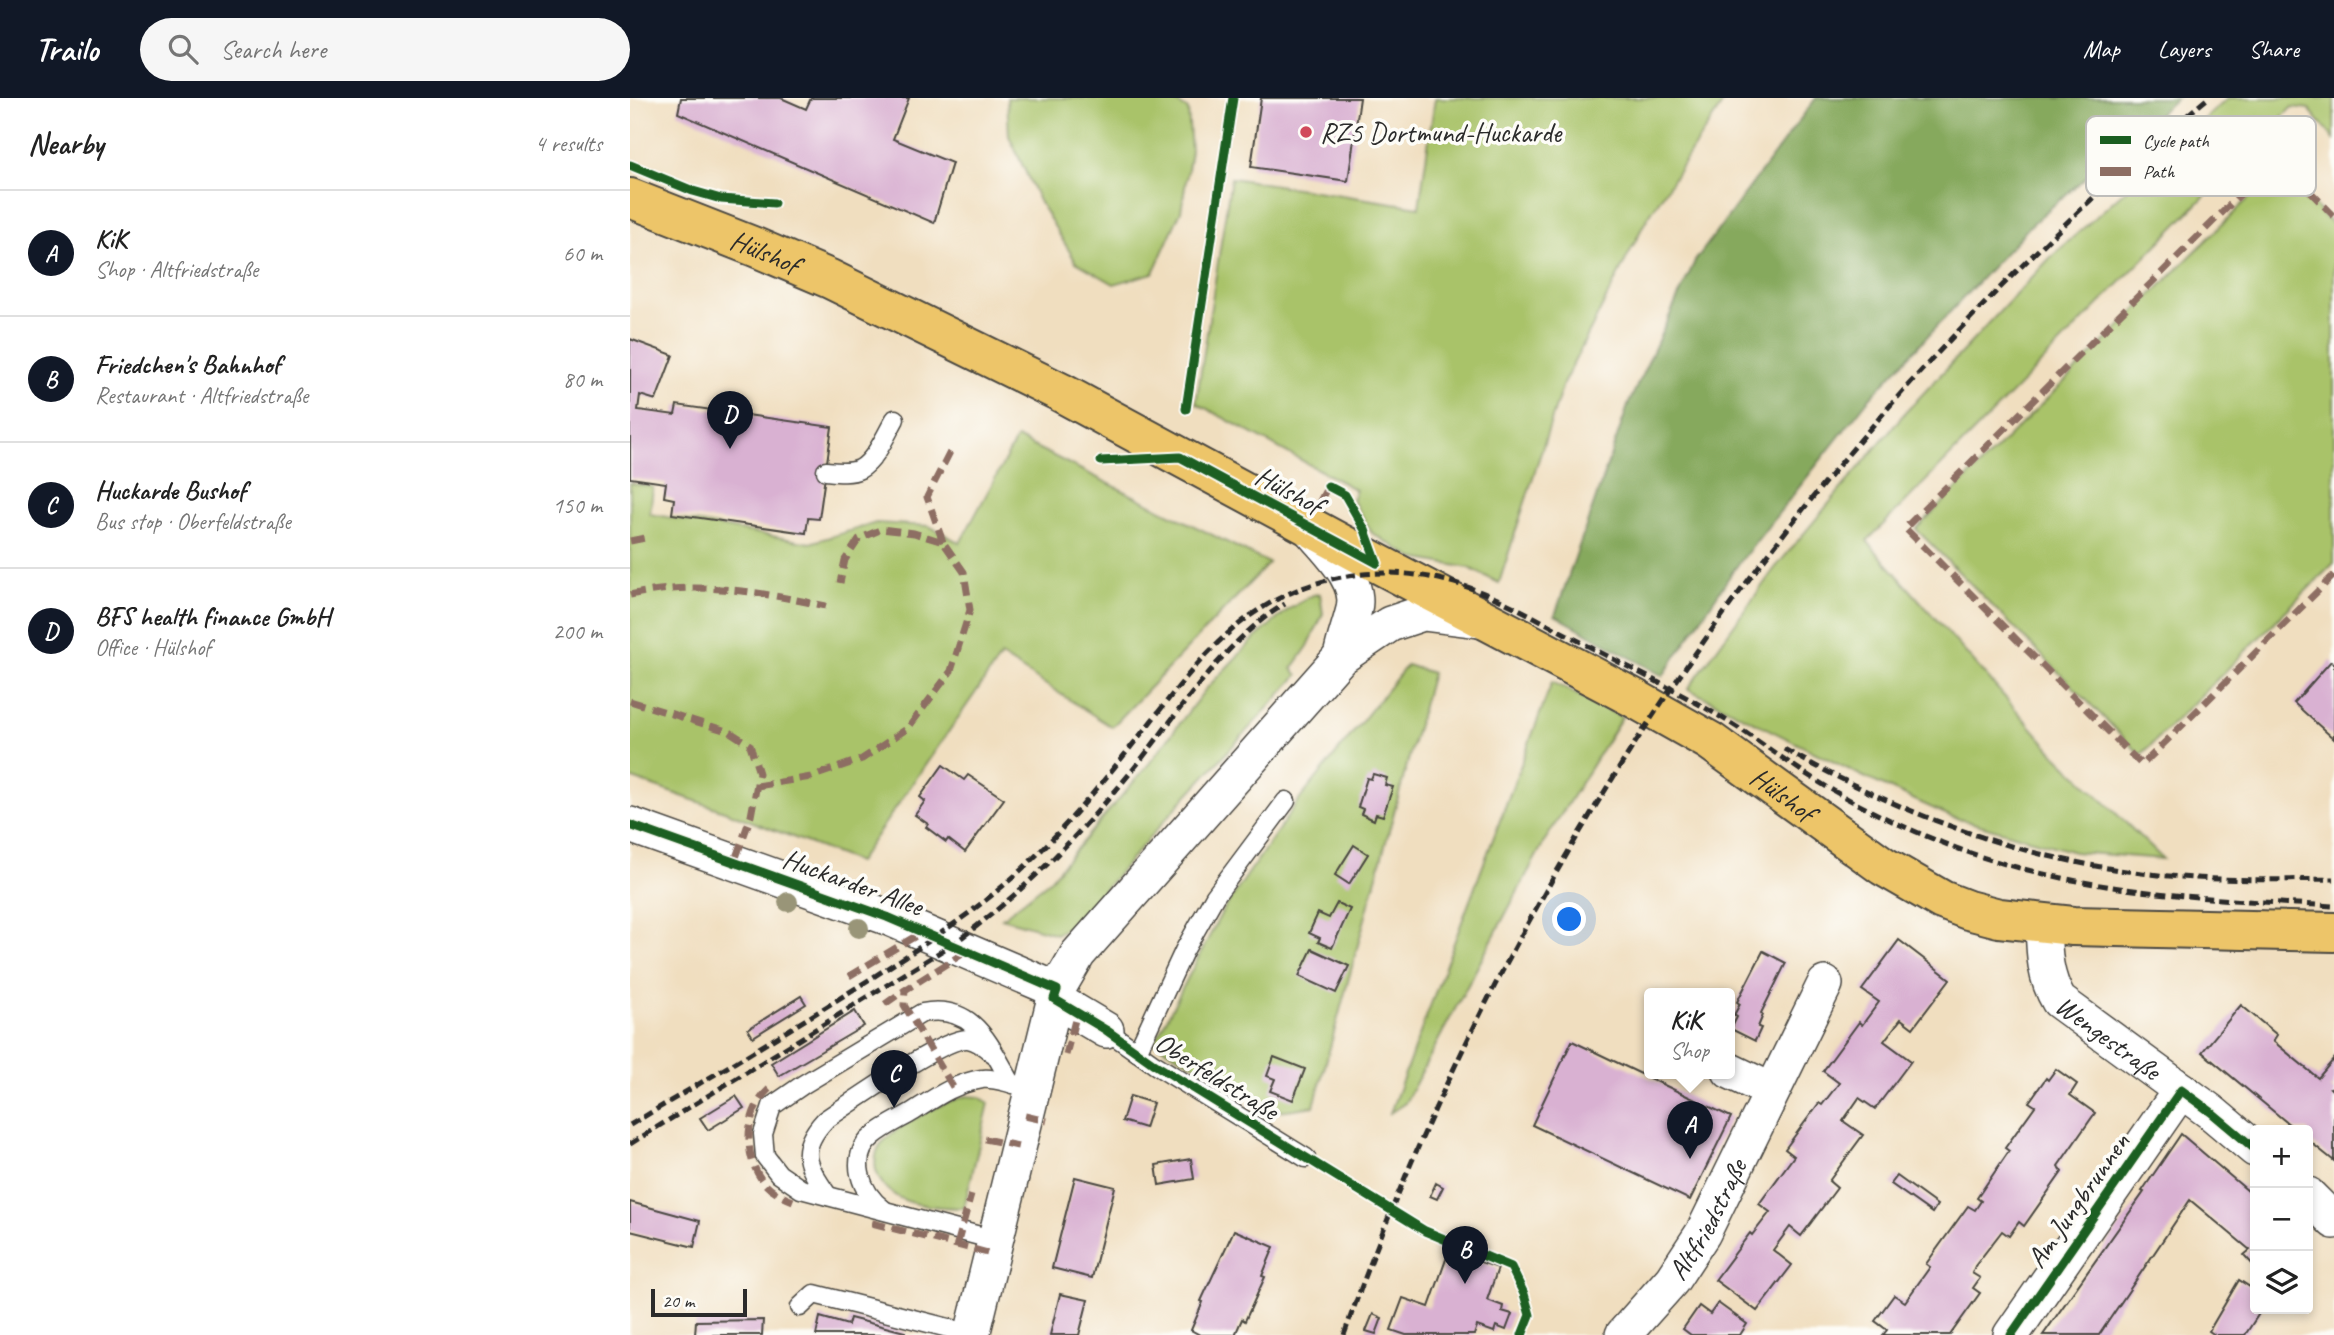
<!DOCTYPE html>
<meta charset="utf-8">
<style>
body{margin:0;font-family:Caveat,sans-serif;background:#f6f6f6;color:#222}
.controls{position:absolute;right:21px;bottom:21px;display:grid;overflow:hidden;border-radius:7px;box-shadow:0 4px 10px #0003}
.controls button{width:63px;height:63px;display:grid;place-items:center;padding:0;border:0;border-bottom:2px solid #e0e0e0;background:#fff;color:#222;font:35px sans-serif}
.scale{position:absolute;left:21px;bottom:18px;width:96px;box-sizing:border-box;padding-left:7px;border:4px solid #2b2b2b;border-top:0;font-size:19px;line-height:24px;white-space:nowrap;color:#2b2b2b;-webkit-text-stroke:5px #fdfcf7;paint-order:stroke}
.you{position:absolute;left:940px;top:822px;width:24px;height:24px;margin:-18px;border:5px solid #fff;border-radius:50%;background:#1a73e8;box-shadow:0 0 0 10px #1a73e833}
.badge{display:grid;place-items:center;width:46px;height:46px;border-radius:50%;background:#111827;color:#fff;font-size:23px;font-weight:700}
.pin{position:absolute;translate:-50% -58px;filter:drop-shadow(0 2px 4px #0008)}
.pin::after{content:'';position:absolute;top:37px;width:24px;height:21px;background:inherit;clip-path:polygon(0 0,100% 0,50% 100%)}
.popup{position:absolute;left:1014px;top:890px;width:91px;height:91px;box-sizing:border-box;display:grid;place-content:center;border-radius:7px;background:#fff;filter:drop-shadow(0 2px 5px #0005);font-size:23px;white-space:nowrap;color:#767676}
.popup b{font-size:26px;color:#222}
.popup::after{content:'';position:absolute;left:50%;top:100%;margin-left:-14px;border:14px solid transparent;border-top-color:#fff}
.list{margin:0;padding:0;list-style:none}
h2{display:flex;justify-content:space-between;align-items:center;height:91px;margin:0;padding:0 28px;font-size:30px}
h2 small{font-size:23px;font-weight:400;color:#767676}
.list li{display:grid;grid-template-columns:46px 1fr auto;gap:21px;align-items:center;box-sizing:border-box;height:126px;padding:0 28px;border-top:2px solid #e0e0e0}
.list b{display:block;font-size:26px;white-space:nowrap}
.list p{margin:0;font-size:23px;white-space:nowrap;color:#767676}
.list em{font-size:23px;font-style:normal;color:#767676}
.icon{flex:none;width:38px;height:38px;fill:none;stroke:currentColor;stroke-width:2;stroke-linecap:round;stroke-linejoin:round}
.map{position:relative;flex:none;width:1704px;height:1237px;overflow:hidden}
header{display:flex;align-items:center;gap:42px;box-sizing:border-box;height:98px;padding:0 35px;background:#111827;color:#fff}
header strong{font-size:33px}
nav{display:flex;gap:38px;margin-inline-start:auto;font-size:24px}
.search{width:490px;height:63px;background:#f6f6f6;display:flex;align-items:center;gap:18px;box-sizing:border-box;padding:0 24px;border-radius:38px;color:#767676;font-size:26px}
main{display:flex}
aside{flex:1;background:#fff}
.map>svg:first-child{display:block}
</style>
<header>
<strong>Trailo</strong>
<div class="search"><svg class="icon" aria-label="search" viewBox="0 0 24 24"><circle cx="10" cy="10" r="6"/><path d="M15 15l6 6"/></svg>Search here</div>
<nav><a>Map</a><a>Layers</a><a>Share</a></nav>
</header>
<main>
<aside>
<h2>Nearby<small>4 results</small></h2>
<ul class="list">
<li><span class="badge">A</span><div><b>KiK</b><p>Shop · Altfriedstraße</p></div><em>60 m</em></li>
<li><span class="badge">B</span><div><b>Friedchen's Bahnhof</b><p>Restaurant · Altfriedstraße</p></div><em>80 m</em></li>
<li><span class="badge">C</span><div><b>Huckarde Bushof</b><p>Bus stop · Oberfeldstraße</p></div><em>150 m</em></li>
<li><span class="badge">D</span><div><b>BFS health finance GmbH</b><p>Office · Hülshof</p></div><em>200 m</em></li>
</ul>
</aside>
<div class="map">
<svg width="1704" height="1237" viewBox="0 0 1704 1237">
<rect width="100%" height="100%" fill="#fdfcf7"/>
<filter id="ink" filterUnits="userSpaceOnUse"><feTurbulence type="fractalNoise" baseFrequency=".0143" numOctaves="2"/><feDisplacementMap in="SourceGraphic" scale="14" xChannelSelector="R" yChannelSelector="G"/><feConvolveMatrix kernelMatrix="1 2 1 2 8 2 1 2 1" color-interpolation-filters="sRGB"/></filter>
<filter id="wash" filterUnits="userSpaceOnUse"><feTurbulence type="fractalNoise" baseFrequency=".00686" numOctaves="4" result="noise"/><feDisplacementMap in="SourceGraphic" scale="28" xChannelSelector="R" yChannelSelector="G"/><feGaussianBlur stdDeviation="1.57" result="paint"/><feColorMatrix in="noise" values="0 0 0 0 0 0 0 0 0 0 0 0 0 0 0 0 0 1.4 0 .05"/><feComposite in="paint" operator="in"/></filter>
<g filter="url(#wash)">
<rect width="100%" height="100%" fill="#f0debf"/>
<!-- green -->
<g fill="#a9c369" stroke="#6a774a" stroke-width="2">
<polygon points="377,0 540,0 558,12 561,53 551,113 523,175 484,186 446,164 409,103 379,38"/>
<polygon points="805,0 1096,0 1015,124 933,286 869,485 839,470 783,460 742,435 722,401 726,392 566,305 601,80 789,109"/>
<polygon points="1598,0 1704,0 1704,41 1679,11 1662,9 1237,443 1425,656 1533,761 1444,754 1322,719 1232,678 1058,591 1145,470 1273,317 1419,161"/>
<polygon points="1648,71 1704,128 1704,465 1511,657 1286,431"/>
<polygon points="387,340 639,465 482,629 371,558 228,764 97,714 0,680 0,385 23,389 20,416 180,445 246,425 299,428 330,445"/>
<polygon points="690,496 693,516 678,548 662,571 668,577 542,714 473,793 455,819 426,836 372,820 419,783 518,667 575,592 625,540 659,511 683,497"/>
<polygon points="777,567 802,575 684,1008 650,1013 524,945 592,814 666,706"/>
<polygon points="922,584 992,619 914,744 775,1005 760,1015"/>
<path d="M 336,998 L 349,999 L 359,1005 L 334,1110 C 302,1109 256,1109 246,1072 C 244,1064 246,1052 251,1046 C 269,1025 311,1006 336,998 Z"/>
</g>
<!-- forest -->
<polygon fill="#86a95d" stroke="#586a44" stroke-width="2" points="1186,0 1547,0 1402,126 1238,302 1103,473 1033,578 925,517 999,305 1065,163"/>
<g id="blocks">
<!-- building -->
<g fill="#d9b1d2">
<polygon points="51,0 151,0 176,11 181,0 279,0 263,41 322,65 304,125 48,15"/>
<polygon points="631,0 730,0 718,83 621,69"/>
<polygon points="0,241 43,257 26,302 10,297 8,312 45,317 47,307 202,329 189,421 178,420 176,435 42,416 44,401 34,399 36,385 0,380"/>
<polygon points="1701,563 1704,565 1704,641 1664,605"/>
<polygon points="313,667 334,682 338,677 374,701 335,754 318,741 316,744 296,729 298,726 285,717 295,703 290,699"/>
<polygon points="743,676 757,680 755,687 763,689 753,718 746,716 744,722 731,716 733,711 728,709 737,680 741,681"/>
<polygon points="724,747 738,756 719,786 705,777"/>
<polygon points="707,805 720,811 702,850 688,844 690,840 679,835 688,815 699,820"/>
<polygon points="1269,842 1320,881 1283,930 1271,921 1254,943 1281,963 1245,1011 1229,1000 1213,1023 1233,1037 1199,1083 1207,1090 1171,1138 1160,1129 1143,1152 1162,1167 1127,1213 1085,1182 1120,1135 1122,1137 1140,1114 1129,1106 1164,1058 1155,1051 1189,1005 1192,1007 1209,985 1193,973 1229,924 1232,927 1249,904 1232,892"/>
<polygon points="682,851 719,868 706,895 669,878"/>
<polygon points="1133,853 1156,865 1131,915 1133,917 1128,929 1131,930 1125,943 1101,931 1107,919 1104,917 1110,906 1107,904"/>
<polygon points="171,898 176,906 123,939 118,931"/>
<polygon points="1611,907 1647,937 1643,943 1688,980 1704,961 1704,989 1700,990 1704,994 1704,1063 1678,1042 1678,1032 1666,1032 1572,954"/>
<polygon points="225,913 234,928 149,978 141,965"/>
<polygon points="942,943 1101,1019 1060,1102 902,1027"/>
<polygon points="644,959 675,971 663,1002 640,993 645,981 637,978"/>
<polygon points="1426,971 1447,986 1440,997 1465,1015 1428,1068 1432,1074 1394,1128 1389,1124 1379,1138 1372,1133 1345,1168 1342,1175 1350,1180 1343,1190 1350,1195 1320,1237 1253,1237 1257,1232 1245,1223 1264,1197 1275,1204 1300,1169 1296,1166 1338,1108 1345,1112 1351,1103 1347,1100 1379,1053 1375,1050 1405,1008 1399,1004 1416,980 1418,982"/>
<polygon points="106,998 114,1010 78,1032 70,1020"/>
<polygon points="500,998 523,1005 515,1030 492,1023"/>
<polygon points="1551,1036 1625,1099 1625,1169 1614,1157 1620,1152 1560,1102 1469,1237 1413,1237 1514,1094 1512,1093"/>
<polygon points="561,1061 564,1081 529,1087 526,1067"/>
<polygon points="1267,1078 1307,1107 1302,1115 1261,1086"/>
<polygon points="445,1079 485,1089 462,1180 422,1170"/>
<polygon points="806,1085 813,1089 807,1101 800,1098"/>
<polygon points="0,1104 70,1123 64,1149 0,1133"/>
<polygon points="604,1132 644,1149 632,1178 635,1179 615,1223 612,1221 605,1237 570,1237 561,1232 573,1204 571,1203"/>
<polygon points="819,1153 868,1170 857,1202 873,1208 872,1213 882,1216 876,1232 866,1228 864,1234 847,1228 844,1237 776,1237 761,1232 773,1200 799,1209"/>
<polygon points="1625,1179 1625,1211 1632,1211 1615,1237 1585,1237 1579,1233 1609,1182 1620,1189"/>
<polygon points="430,1196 458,1202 449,1237 420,1237"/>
<polygon points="1088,1205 1117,1226 1110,1237 1061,1237 1053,1231 1069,1208 1080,1216"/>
<polygon points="743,1216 752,1220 746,1236 736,1233"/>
<polygon points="190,1219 218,1227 220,1220 275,1234 275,1237 186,1237"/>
<polygon points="133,1222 132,1237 65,1237 66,1223"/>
</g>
</g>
</g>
<g filter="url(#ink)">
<use href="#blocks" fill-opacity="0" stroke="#494641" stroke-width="2"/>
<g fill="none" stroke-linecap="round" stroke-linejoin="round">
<defs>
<g id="lane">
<path d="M 196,373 C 206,374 220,376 230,371 C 245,363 257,335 265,321"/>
<polyline points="476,932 524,966 676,1060"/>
<polyline points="507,954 554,853 585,798 656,703"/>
<path d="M 198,1098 C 177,1067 167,1052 195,1022 C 219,1006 314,939 338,941 C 347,942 354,948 361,954"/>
<path d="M 254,1112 C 231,1095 217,1059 243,1038 C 255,1028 271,1021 284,1013 C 306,999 326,985 352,981 C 363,979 377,985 389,987"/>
<path d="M 365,1142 L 171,1091 L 149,1076 L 135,1058 L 133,1036 L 142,1008 L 174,986 L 292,915 C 345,905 359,947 382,986"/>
<polyline points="170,1209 184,1196 342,1236"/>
</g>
<g id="street">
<path d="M 681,432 C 698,453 731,482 724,511 C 720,528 714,542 711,559"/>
<polyline points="0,727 257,819 427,892"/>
<path id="s1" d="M 1413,825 C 1414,853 1414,878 1429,903 L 1581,1014 L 1625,1051"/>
<polyline points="424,901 476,932"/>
<polyline points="1100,973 1142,993"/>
<polyline points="1678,1097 1704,1123"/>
<polyline points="342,1237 427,892 448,856 711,559 760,526 793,515 849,522"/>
<path id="s2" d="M 993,1237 L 1042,1182 L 1073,1135 L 1195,886"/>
<polyline points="1381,1237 1551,992"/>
</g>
<g id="primary">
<path id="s3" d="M 0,100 L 125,149 L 200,181 L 430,294 L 747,465 L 1002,599 L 1080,643 L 1253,768 L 1312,802 L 1338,812 L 1369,820 L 1443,828 L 1704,834"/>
</g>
</defs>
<!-- lane casing -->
<use href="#lane" stroke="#494641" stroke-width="21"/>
<!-- street casing -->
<use href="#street" stroke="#494641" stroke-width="38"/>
<!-- primary casing -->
<use href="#primary" stroke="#494641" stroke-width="42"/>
<!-- lane -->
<use href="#lane" stroke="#fff" stroke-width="18"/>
<!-- street -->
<use href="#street" stroke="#fff" stroke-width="35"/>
<!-- primary -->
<use href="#primary" stroke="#edc569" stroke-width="38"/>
<!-- rail -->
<g stroke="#2b2b2b" stroke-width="5" stroke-dasharray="10 5" stroke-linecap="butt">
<path d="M 1154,651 C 1278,719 1398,765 1539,778 C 1594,783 1649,782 1704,781"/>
<path d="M 0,1027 C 77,981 154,936 229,888 C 286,852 341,818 391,772 C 437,729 476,680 515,631 C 550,587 583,540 632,510 C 686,476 752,467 813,482 C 861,493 905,520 949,543 C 995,568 1044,591 1089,618 C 1126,640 1160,667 1197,689 C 1234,711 1273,729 1313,745 C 1437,794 1572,801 1704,808"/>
<path d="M 0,1046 L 323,846 C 392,796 451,736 505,669 C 548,616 595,541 655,506"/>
<path d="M 714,1237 C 883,758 1186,322 1578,0"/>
</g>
<!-- quiet -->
<g stroke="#8d6e63" stroke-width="7" stroke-dasharray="14 7" stroke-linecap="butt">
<polyline points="1704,118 1647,60 1275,430 1512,667 1704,477"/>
<polyline points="689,405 698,388"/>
<polyline points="0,443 20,439"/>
<polyline points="313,444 297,399 320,354"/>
<path d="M 0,497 C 69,482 129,494 196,508"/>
<polyline points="0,603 100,634 120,647 129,675 121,718 104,765"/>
<polyline points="127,688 181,679 232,661 278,630 321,573 340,512 334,474 313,444 284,435 252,431 229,441 215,462 210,485"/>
<polyline points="219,878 294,833"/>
<polyline points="255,906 275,892"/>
<polyline points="436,957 447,914"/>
<polyline points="323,989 274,907 275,892 337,853"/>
<path d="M 139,991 C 114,1014 112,1060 135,1086 C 142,1094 153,1099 163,1103"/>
<polyline points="395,1018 417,1023"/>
<polyline points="355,1041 388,1048"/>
<polyline points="242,1125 362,1156"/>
<polyline points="327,1147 341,1097"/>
</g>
<defs>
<g id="cycleway">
<polyline points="0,67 63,93 91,101 144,105"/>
<polyline points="556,311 603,0"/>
<polyline points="471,363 550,359 747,465"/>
<polyline points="698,388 715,397 735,432 747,465"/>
<polyline points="0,727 257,819 427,892 424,901 476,932 524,966 795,1133 881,1169 894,1196 900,1217 892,1237"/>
<polyline points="1381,1237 1551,992 1581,1014 1625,1051"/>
</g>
</defs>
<!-- cycleway casing -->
<use href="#cycleway" stroke="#fdfcf7" stroke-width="13"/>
<!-- cycleway -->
<use href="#cycleway" stroke="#1b5e20" stroke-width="9"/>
</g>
<!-- trees -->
<g fill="#999578">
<circle cx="158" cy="804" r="10"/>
<circle cx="229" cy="830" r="10"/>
</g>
</g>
<!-- markers -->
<circle fill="#d1495b" stroke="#fdfcf7" stroke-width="2.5" cx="676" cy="34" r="7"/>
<g text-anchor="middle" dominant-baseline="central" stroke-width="7" stroke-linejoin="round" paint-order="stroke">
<!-- poi labels -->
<g font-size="28" fill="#2b2b2b" stroke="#fdfcf7" text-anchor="start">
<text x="690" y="34">RZ5 Dortmund-Huckarde</text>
</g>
<!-- street labels -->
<g font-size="28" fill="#2b2b2b" stroke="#fdfcf7">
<text stroke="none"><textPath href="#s3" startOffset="145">Hülshof</textPath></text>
<text transform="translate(659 392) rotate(28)">Hülshof</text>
<text stroke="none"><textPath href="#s3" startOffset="1300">Hülshof</textPath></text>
<text transform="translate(223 784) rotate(20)">Huckarder Allee</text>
<text stroke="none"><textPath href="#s1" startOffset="142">Wengestraße</textPath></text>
<text transform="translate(587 978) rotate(32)">Oberfeldstraße</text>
<text transform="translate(1448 1102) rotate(-55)">Am Jungbrunnen</text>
<text stroke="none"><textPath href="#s2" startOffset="144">Altfriedstraße</textPath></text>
</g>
</g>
<!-- legend -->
<rect x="1456" y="18" width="230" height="80" rx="10" fill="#fdfcf7" stroke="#bebdba" stroke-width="2"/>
<rect x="1470" y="38" width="31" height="8" fill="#1b5e20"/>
<rect x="1470" y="69" width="31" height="9" fill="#8d6e63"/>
<g font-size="19" fill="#2b2b2b">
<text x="1513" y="49">Cycle path</text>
<text x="1513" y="80">Path</text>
</g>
</svg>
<div class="controls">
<button>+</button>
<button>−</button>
<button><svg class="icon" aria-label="layers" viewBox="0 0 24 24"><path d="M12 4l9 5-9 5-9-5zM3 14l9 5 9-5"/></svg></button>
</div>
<div class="scale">20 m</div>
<div class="you"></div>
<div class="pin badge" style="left:1060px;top:1061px">A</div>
<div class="popup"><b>KiK</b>Shop</div>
<div class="pin badge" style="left:835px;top:1186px">B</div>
<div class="pin badge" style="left:264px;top:1010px">C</div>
<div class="pin badge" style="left:100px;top:351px">D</div>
</div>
</main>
